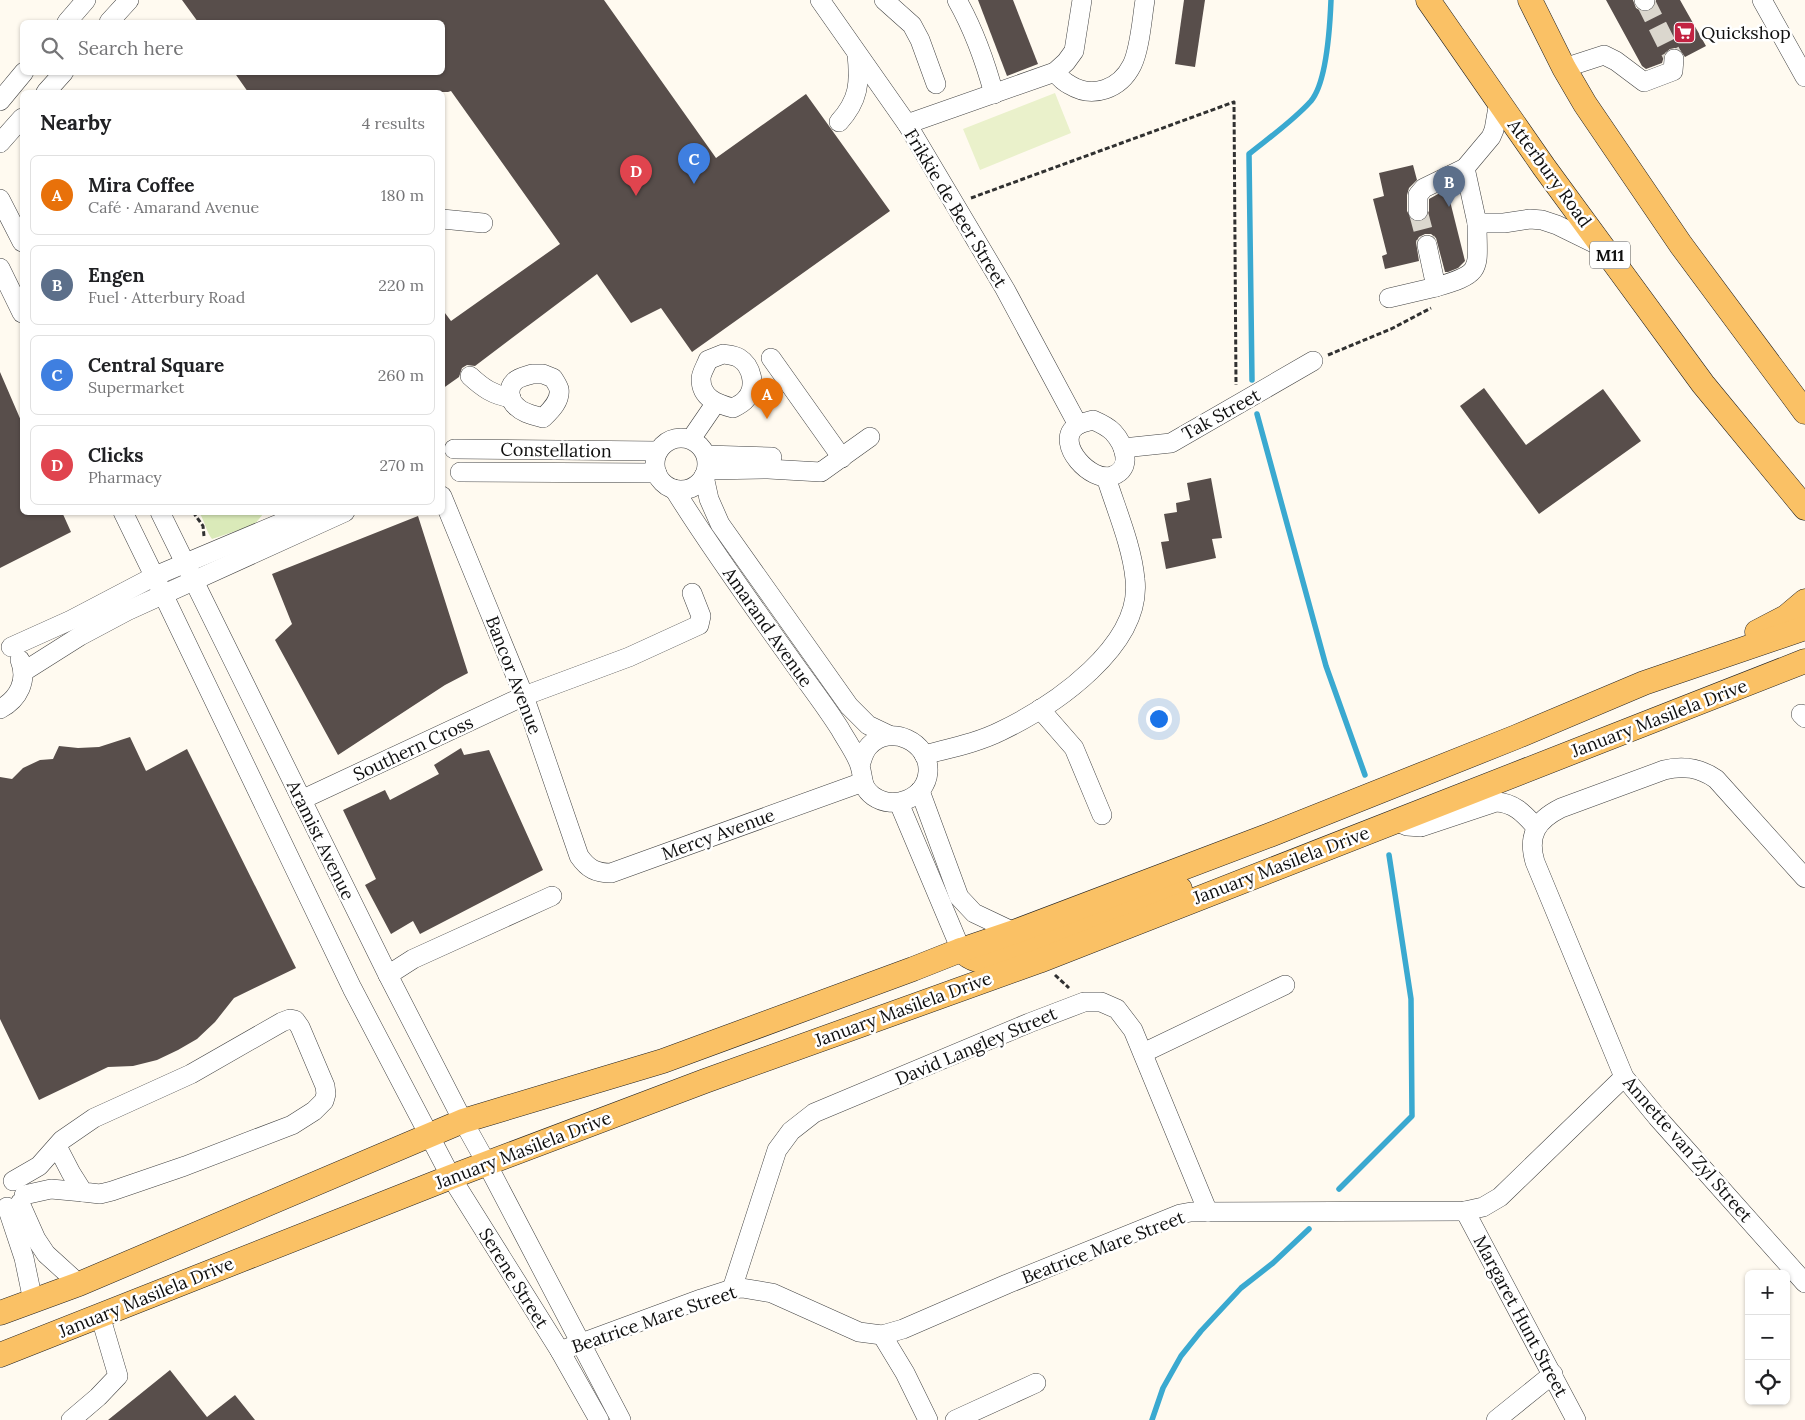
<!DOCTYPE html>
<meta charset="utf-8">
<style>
body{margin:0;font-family:Lora,serif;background:#f2f2f2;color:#202124}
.controls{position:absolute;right:15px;bottom:15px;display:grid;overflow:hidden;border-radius:8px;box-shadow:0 1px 4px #0004}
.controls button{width:45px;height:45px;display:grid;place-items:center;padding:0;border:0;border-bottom:1px solid #e0e0e0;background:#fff;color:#202124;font:25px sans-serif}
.you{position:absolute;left:1158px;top:718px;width:18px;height:18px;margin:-12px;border:4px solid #fff;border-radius:50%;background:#1a73e8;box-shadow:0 0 0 8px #1a73e833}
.badge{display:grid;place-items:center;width:32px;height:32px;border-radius:50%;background:#c22342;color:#fff;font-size:16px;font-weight:700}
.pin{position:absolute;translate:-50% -41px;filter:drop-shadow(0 1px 2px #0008)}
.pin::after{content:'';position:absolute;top:26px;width:18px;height:15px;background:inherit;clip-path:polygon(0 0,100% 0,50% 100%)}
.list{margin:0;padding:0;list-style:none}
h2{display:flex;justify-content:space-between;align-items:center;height:65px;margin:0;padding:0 20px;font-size:21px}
h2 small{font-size:16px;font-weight:400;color:#757577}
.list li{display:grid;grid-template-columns:32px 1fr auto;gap:15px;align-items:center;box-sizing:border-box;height:80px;margin:0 10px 10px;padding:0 10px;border:1px solid #e0e0e0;border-radius:8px}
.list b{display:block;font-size:19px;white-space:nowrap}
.list p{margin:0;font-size:16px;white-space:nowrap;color:#757577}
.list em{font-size:16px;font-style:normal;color:#757577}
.icon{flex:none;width:28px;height:28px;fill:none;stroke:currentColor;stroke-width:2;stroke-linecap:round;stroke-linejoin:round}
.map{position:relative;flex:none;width:1805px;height:1420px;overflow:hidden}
.search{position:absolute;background:#fff;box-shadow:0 1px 4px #0004;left:20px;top:20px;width:425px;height:55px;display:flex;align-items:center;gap:12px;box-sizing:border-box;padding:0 18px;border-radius:8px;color:#757577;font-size:19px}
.panel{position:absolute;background:#fff;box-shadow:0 1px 4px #0004;left:20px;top:90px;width:425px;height:425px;border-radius:8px}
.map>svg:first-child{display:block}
</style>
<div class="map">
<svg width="1805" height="1420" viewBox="0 0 1805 1420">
<rect width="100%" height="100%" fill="#fffaf0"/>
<!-- green -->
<path fill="#daeab9" d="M 196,513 L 264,513 L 254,525 L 212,539 C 206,531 205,522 200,514 Z"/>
<!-- pitch -->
<polygon fill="#eaf1cb" points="1055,93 1071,133 980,170 963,129"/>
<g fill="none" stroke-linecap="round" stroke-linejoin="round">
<!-- stream -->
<g stroke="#3aa9d0" stroke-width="5.5">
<path d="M 1252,380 L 1249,154 C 1270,137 1293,121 1311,101 C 1327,82 1330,25 1331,0"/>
<polyline points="1257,414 1326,666 1365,775"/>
<polyline points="1339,1189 1412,1116 1411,999 1389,855"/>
<polyline points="1152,1420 1163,1388 1181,1356 1201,1331 1241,1288 1273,1263 1309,1229"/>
</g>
</g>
<!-- building -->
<g fill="#584e4b">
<polygon points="182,0 604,0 716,158 806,94 890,211 692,352 661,308 631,323 597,274 475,366 467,365 462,368 459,377 442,389 442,309 451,321 560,244 451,91 448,92 248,92 234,72 442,72 442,22 198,22"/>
<polygon points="978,0 1013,0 1038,64 1007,76"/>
<polygon points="1184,0 1205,0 1195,67 1175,64"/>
<polygon points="1606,0 1633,0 1636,8 1643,12 1653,9 1656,0 1680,0 1706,46 1685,57 1680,50 1675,48 1670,49 1665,53 1662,63 1646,69 1642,66"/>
<polygon points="1413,165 1417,180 1409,188 1407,195 1407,211 1412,220 1418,222 1424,220 1429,211 1429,199 1447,189 1465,261 1458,268 1448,272 1445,272 1436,238 1431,234 1425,234 1419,237 1416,242 1419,261 1385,269 1382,256 1387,254 1373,199 1384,196 1379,173"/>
<polygon points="0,372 22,423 22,512 62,512 71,532 0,568"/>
<polygon points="1484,388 1526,445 1603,389 1641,441 1539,514 1460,406"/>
<polygon points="1211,478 1222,538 1212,539 1216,558 1166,569 1161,542 1169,541 1164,514 1177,512 1176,503 1190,500 1187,483"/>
<polygon points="418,516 468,673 445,685 338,755 275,640 292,624 272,574"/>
<polygon points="130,737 146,771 187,749 296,968 234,998 215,1022 197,1039 178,1050 157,1060 133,1066 108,1067 39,1100 0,1019 0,777 12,779 23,768 40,760 53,759 59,746 78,748 99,747"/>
<polygon points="461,748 464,755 489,750 543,870 420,934 413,921 391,934 365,885 376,879 343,810 385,790 390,800 439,774 434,765"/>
<polygon points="170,1370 207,1417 235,1395 255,1420 108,1420"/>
</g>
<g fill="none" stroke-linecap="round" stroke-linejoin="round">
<!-- minor-tunnel -->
<g stroke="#dbd7ce" stroke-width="19" stroke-dasharray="19 9" stroke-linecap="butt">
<polyline points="1645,1 1674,59"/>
<polyline points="1418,211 1427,245"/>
</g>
<defs>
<g id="minor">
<polyline points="820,0 907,124 1005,289 1078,425"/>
<polyline points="884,0 912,25 920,40 936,84"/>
<path d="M 957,0 C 974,30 985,61 994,94"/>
<polyline points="1644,0 1645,1"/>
<polyline points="1762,0 1805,77"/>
<polyline points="67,22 86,0"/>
<polyline points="109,22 129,0"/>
<polyline points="1564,68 1604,55 1616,61 1644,82 1673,71 1674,59"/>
<path d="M 1055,72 C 1059,77 1064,82 1070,85 C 1093,99 1120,89 1132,65 C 1140,49 1142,18 1145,0"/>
<polyline points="46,92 64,72"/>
<polyline points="0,101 24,72"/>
<polyline points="1499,101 1494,130 1491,137 1465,168 1477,223 1504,223 1530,219 1542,220 1557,225 1604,248"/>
<path d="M 839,122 C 859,100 860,83 857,54"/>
<polyline points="907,124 1055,72 1066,62 1074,51 1082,0"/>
<polyline points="0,143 22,118"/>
<polyline points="0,199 22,242"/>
<polyline points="1418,211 1418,195 1424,188 1465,168"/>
<polyline points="442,219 483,223"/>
<polyline points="0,268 22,313"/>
<path d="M 1436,287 C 1485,273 1477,269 1477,223"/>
<polyline points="1389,298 1436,287 1427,245"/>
<path d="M 723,354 C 728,355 734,355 739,358 C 752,366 757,387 746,399 C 743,403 737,406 733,408 C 717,404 701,398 701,379 C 701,373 706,366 708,360 Z"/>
<polyline points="771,358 842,458"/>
<path d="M 532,374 L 543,374 L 553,378 C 555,381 558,386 559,389 C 561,401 550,411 543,418 C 534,415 524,414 517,407 C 510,402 507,389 514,382 C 518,377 526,376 532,374 Z"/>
<path d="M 470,376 C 483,388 493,395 511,398"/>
<path d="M 1093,420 C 1100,423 1107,426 1113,432 C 1124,444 1134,469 1112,476 C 1091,483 1055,444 1075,427 C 1080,422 1087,422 1093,420 Z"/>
<circle cx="681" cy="464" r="26"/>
<polyline points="691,439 715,404"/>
<polyline points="1123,448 1171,443 1313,361"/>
<polyline points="454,449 658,451"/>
<polyline points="706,455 772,457"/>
<polyline points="707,470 768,469 821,472 870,437"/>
<polyline points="460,472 657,473"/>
<polyline points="704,476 709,499 720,524 849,706 868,725 889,735"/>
<path d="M 674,489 C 710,547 750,602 790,658 C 806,681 825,705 840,729 C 846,740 857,755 860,766 C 864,779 861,787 873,796 C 894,811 926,798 928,772 C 930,742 890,723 869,746 C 864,751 862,759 860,766"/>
<path d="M 442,496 L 524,696 L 579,856 C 588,869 596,873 611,873 L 863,782"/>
<polyline points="123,512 163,594 352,988 451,1177 560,1351 599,1420"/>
<polyline points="160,512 388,975 463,1121 487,1164 621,1420"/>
<polyline points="11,647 71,620 155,576 307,512"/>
<polyline points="23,672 80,636 127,611 345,512"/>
<path d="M 0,709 C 19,699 28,680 20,660"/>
<polyline points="1040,709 1074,748 1102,815"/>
<polyline points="1801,714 1805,718"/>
<path d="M 924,755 C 950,748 977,743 1001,731 C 1053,706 1143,646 1135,579 C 1132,546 1116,509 1106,477"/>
<polyline points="920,791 959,897 974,913 1014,932"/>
<polyline points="301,800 524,696 629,657 699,625 701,616 692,593"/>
<polyline points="899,803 961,950"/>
<path d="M 1395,821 L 1407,826 L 1421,827 L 1496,802 C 1515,803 1524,814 1536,827"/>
<path d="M 1805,878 L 1716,779 C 1700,768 1684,765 1664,770 L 1561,808 C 1537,820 1527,835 1535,862 L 1624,1077 L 1657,1117 L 1805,1283"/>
<polyline points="388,975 413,959 552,896"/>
<polyline points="1143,1053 1285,985"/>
<polyline points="13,1181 39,1166 62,1140 94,1118 191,1074 282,1022 290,1019 295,1020 300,1027 325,1086 326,1094 324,1101 314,1111 292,1125 185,1166 112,1191 100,1194 83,1192 71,1173 57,1146"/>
<polyline points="24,1195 51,1189 83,1192"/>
<polyline points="20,1203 36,1239 46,1254 79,1284"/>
<polyline points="7,1207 24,1258 33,1301"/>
<polyline points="1465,1211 1576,1420"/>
<polyline points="732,1289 777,1150 791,1131 814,1113 1029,1023 1084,1002 1101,1002 1117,1009 1133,1030 1208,1212"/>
<polyline points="882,1335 905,1373 928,1420"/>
<polyline points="560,1351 701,1299 732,1289 742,1288 772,1293 859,1332 882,1335 903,1329 1007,1284 1180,1214 1191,1212 1465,1211 1483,1207 1500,1197 1624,1077"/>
<polyline points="71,1420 98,1397 118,1376 100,1315"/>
<polyline points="955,1420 1036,1383"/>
<polyline points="1496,1420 1553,1374"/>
</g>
<g id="major">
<polyline points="1428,0 1544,167 1703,384 1805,508"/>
<polyline points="1530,0 1564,68 1585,104 1681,245 1805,412"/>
<polyline points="1757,632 1786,617 1805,601"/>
<path d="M 961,950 C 971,960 979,962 994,959 L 1180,889"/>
<polyline points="0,1313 79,1284 463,1121 663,1061 913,969 961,950 1014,932 1270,835 1516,737 1644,683 1805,628"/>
<polyline points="0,1355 451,1177 705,1081 1039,961 1805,661"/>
</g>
</defs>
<!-- minor casing -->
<use href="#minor" stroke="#424242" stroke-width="20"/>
<!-- major casing -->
<use href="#major" stroke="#202020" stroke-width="25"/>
<!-- path -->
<g stroke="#313131" stroke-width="3" stroke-dasharray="5 2.5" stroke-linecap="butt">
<polyline points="971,198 1234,102 1236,385"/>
<polyline points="1328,355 1391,329 1431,308"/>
<polyline points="193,512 203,526 204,536"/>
<polyline points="1055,975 1069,988"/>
</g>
<!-- minor -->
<use href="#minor" stroke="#fff" stroke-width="19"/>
<!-- major -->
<use href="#major" stroke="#fac165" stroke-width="24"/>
</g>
<!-- icons -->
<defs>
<symbol id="supermarket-square" viewBox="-11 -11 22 22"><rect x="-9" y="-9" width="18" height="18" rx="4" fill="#c22342" stroke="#fff"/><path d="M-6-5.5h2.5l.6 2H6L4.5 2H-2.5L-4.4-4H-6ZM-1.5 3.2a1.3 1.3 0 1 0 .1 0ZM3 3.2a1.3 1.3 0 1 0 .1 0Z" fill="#fff"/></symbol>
</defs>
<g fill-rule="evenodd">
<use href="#supermarket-square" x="1672" y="20" width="25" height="25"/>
</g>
<g text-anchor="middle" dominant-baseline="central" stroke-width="5" stroke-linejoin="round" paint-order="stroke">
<!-- shield labels -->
<rect fill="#fff" stroke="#575757" stroke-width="1" x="1590" y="241.5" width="40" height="27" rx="4"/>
<g font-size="16" font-weight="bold" fill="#0f0f0f">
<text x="1610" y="255">M11</text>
</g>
<!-- poi labels -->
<g font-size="18" fill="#0f0f0f" stroke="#fff" text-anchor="start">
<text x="1701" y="32">Quickshop</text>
</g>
<!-- street labels -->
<g font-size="18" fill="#0f0f0f" stroke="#fff">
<text transform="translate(1550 173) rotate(54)">Atterbury Road</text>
<text transform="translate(956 208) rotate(59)">Frikkie de Beer Street</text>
<text transform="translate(1221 414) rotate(-29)">Tak Street</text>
<text transform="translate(556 450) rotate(1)">Constellation</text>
<text transform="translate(768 627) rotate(55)">Amarand Avenue</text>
<text transform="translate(514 675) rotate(69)">Bancor Avenue</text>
<text transform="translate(1659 718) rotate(-21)">January Masilela Drive</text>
<text transform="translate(413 748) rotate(-25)">Southern Cross</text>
<text transform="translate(718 834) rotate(-20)">Mercy Avenue</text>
<text transform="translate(321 840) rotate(64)">Aramist Avenue</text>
<text transform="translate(1281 865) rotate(-21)">January Masilela Drive</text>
<text transform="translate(903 1009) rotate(-20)">January Masilela Drive</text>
<text transform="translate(976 1046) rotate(-23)">David Langley Street</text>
<text transform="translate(1688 1149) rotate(49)">Annette van Zyl Street</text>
<text transform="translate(523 1150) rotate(-21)">January Masilela Drive</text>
<text transform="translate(1103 1247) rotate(-21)">Beatrice Mare Street</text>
<text transform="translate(514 1278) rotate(58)">Serene Street</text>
<text transform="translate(146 1297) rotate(-22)">January Masilela Drive</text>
<text transform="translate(1521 1316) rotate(62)">Margaret Hunt Street</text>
<text transform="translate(654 1319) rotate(-19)">Beatrice Mare Street</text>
</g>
</g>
</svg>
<div class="controls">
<button>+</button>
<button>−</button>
<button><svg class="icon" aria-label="locate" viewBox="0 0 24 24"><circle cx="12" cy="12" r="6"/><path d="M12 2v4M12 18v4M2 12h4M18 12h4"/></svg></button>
</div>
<div class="you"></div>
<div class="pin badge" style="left:767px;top:419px;background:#e8710a">A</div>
<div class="pin badge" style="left:1449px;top:207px;background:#5c6f8a">B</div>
<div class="pin badge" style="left:694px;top:184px;background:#3f7fe0">C</div>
<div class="pin badge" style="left:636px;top:196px;background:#e0444e">D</div>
<div class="search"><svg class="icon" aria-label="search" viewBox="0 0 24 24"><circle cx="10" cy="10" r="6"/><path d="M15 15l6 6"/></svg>Search here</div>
<section class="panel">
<h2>Nearby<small>4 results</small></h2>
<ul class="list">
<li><span class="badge" style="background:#e8710a">A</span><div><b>Mira Coffee</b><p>Café · Amarand Avenue</p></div><em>180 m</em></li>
<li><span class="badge" style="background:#5c6f8a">B</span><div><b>Engen</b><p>Fuel · Atterbury Road</p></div><em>220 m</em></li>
<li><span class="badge" style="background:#3f7fe0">C</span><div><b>Central Square</b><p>Supermarket</p></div><em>260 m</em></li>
<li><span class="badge" style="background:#e0444e">D</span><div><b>Clicks</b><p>Pharmacy</p></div><em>270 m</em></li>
</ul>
</section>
</div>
